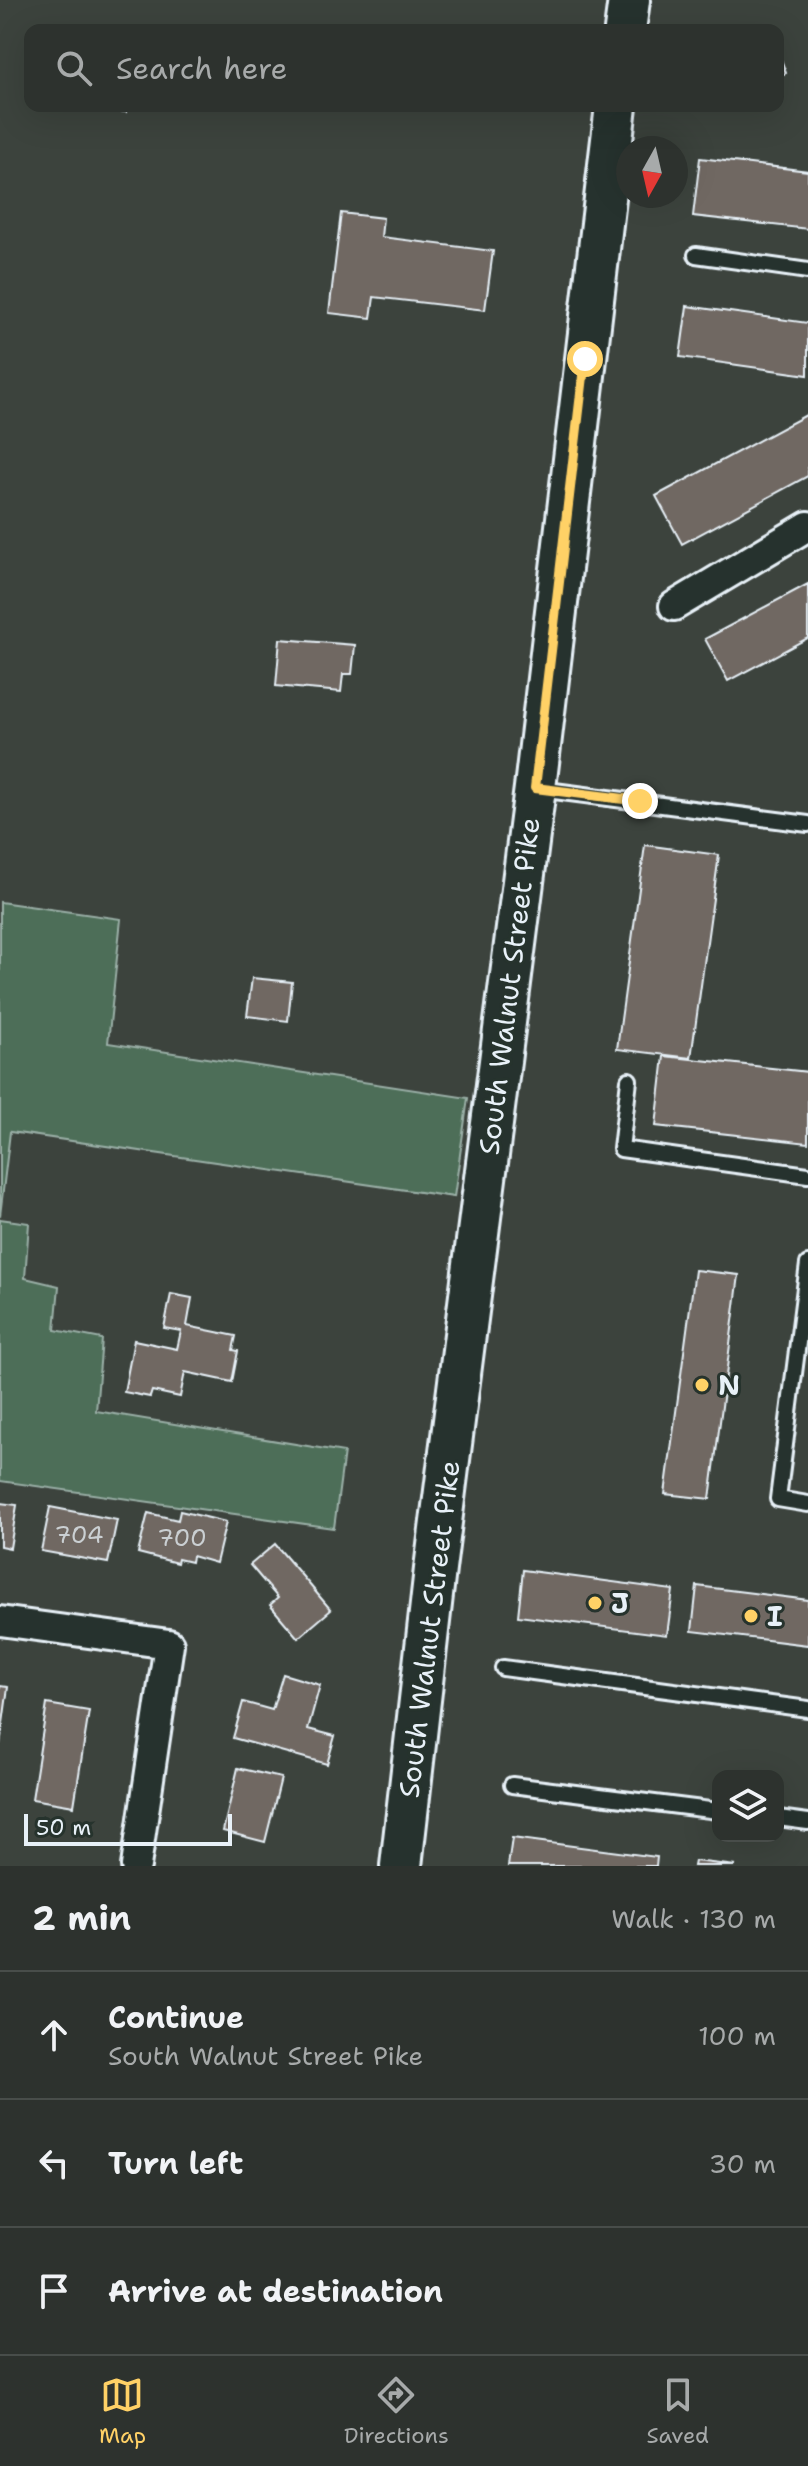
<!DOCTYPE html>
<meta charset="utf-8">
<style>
body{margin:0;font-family:"Shantell Sans",sans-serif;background:#393e3a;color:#f1f3f6}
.controls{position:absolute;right:24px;bottom:24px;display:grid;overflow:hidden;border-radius:16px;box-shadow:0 8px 32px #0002}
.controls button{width:72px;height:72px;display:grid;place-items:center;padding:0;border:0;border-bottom:2px solid #484d4a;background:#2d322e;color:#f1f3f6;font:40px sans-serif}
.compass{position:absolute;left:616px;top:136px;width:72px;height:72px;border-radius:50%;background:#2d322e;box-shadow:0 8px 32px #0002;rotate:188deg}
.scale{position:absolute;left:24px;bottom:20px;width:208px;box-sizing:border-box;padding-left:8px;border:4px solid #e8f1f8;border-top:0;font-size:22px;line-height:28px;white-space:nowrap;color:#e8f1f8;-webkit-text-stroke:6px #26332d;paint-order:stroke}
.stop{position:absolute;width:24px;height:24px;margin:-18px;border:6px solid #ffd166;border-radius:50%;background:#fff}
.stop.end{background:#ffd166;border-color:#fff;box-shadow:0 2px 8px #0008}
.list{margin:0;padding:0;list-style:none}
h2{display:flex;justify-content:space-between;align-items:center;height:104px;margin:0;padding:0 32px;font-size:34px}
h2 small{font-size:26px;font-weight:400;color:#a7aaaa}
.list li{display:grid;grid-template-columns:52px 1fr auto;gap:24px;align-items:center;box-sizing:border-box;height:128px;padding:0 32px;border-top:2px solid #484d4a}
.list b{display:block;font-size:30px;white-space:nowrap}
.list p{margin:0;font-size:26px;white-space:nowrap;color:#a7aaaa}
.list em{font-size:26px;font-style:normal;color:#a7aaaa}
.icon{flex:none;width:44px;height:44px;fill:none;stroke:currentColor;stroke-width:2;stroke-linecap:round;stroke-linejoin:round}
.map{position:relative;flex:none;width:808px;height:1866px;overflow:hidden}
.search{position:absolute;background:#2d322e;box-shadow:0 8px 32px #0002;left:24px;right:24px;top:24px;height:88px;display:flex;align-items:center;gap:20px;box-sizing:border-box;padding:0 28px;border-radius:16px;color:#a7aaaa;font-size:30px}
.sheet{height:488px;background:#2d322e}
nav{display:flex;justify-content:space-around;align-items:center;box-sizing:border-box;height:112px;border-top:2px solid #484d4a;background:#2d322e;font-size:22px;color:#a7aaaa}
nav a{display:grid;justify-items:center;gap:4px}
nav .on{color:#ffd166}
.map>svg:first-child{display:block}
</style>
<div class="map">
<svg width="808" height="1866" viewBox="0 0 808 1866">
<rect width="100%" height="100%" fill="#3c433d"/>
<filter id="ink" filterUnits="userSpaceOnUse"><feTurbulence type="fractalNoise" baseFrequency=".0125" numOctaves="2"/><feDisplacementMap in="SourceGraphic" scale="16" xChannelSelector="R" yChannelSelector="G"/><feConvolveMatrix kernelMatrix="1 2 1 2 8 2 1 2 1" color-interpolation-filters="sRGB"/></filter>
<g filter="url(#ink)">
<!-- green -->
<g fill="#4e6e58" stroke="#9bb0a8" stroke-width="2">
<polygon points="0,902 121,919 108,1043 468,1098 454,1197 10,1132 0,1216"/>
<polygon points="0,1219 29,1223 25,1278 59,1286 55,1330 102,1339 96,1411 344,1452 334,1528 0,1481"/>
</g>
<!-- building -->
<g fill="#706862" stroke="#e8f1f8" stroke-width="2">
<polygon points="778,51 786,73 778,77"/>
<polygon points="84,106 127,106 126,112"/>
<polygon points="700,158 808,171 808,229 693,216"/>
<polygon points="341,213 383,218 381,237 493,251 485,310 374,297 371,318 329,313"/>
<polygon points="687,306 808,323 808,375 680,357"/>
<polygon points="808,414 808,476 682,544 656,496"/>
<polygon points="808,584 808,638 728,681 705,639"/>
<polygon points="280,639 355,645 352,674 343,674 341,692 276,686"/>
<polygon points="645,845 719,855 691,1058 617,1049"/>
<polygon points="252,978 292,982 288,1021 247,1016"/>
<polygon points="664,1056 808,1072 808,1143 656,1126"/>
<polygon points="695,1270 739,1275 710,1499 665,1494"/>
<polygon points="171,1294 192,1298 187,1326 236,1336 233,1350 238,1351 232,1382 185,1372 180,1397 152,1391 150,1397 124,1392 134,1340 177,1349 181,1331 164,1328"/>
<polygon points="0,1503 17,1505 10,1548 0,1546"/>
<polygon points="50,1507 117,1520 108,1563 41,1551"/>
<polygon points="180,1511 226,1522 216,1563 192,1556 191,1562 178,1559 177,1563 138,1553 148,1513 178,1520"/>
<polygon points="275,1544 331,1610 298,1638 270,1605 278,1598 250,1565"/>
<polygon points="523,1570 673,1590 667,1635 518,1616"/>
<polygon points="697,1586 808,1600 808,1645 692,1631"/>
<polygon points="283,1674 320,1685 308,1729 335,1736 327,1764 233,1738 243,1702 272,1710"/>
<polygon points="0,1686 8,1687 0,1745"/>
<polygon points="47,1704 89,1711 74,1806 32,1799"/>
<polygon points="238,1768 281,1778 265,1842 223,1831"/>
<polygon points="512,1838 657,1857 656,1866 508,1866"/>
<polygon points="695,1861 736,1866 694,1866"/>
</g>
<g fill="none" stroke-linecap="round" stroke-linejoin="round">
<defs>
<g id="lane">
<polyline points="696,255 808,271"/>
<polyline points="539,789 808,824"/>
<polyline points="629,1080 621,1149 808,1175"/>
<polyline points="808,1264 778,1499 808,1504"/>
<polyline points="503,1668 808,1709"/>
<polyline points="512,1785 718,1811"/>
<polyline points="778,1818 808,1822"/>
</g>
<g id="street">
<polyline points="674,606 808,526"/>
<polyline points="0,1621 169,1644 136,1866"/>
</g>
<g id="secondary">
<polyline points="625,30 629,0"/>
<polyline points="401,1866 435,1569 535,788 616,106"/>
</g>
</defs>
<!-- lane casing -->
<use href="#lane" stroke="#e8f1f8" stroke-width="20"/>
<!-- street casing -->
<use href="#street" stroke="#e8f1f8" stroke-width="34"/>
<!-- secondary casing -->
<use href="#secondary" stroke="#e8f1f8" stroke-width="46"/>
<!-- lane -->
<use href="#lane" stroke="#26332d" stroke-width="14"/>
<!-- street -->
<use href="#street" stroke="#26332d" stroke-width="28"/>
<!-- secondary -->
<use href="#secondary" stroke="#26332d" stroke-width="40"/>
</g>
</g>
<g fill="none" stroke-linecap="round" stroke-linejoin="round" filter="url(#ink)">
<!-- route -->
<polyline stroke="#ffd166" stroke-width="10" points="585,359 535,788 640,801"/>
</g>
<!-- markers -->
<g fill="#ffd166" stroke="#26332d" stroke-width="3">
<circle cx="702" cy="1385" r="8"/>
<circle cx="595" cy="1603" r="8"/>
<circle cx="751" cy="1616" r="8"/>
</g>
<g text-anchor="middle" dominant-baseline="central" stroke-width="6" stroke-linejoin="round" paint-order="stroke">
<!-- number labels -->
<g font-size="24" fill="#cacfd2">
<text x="79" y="1535">704</text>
<text x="182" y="1538">700</text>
</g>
<!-- street labels -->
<g font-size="28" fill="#e8f1f8" stroke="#26332d">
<text transform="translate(509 986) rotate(-83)">South Walnut Street Pike</text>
<text transform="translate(429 1629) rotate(-83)">South Walnut Street Pike</text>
</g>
<!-- poi labels -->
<g font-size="28" font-weight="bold" fill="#e8f1f8" stroke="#26332d" text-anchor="start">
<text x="718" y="1385">N</text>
<text x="611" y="1603">J</text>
<text x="767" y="1616">I</text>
</g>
</g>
</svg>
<div class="controls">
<button><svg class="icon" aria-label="layers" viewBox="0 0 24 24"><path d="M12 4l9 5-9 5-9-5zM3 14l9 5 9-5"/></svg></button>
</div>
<svg class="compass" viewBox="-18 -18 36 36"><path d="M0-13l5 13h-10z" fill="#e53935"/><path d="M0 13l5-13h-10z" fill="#a7aaaa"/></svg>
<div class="scale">50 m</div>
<div class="stop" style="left:585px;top:359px"></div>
<div class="stop end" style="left:640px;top:801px"></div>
<div class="search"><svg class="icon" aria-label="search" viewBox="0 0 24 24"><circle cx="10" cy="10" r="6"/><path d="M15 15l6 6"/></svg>Search here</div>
</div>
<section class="sheet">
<h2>2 min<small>Walk · 130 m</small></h2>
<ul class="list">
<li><svg class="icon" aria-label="ahead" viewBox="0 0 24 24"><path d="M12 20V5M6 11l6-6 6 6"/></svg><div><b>Continue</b><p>South Walnut Street Pike</p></div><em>100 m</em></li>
<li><svg class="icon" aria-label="left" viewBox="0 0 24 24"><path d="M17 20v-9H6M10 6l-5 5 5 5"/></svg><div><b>Turn left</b></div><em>30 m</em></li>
<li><svg class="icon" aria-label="arrive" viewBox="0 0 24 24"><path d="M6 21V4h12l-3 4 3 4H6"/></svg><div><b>Arrive at destination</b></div></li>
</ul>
</section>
<nav>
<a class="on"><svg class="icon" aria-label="map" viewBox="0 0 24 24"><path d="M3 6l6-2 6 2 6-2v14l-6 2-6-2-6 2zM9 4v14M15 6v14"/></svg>Map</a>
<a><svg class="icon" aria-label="directions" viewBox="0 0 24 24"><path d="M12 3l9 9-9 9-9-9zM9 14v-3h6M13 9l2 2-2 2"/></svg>Directions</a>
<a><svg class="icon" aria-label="saved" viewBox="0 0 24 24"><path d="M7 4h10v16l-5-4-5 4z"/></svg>Saved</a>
</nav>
